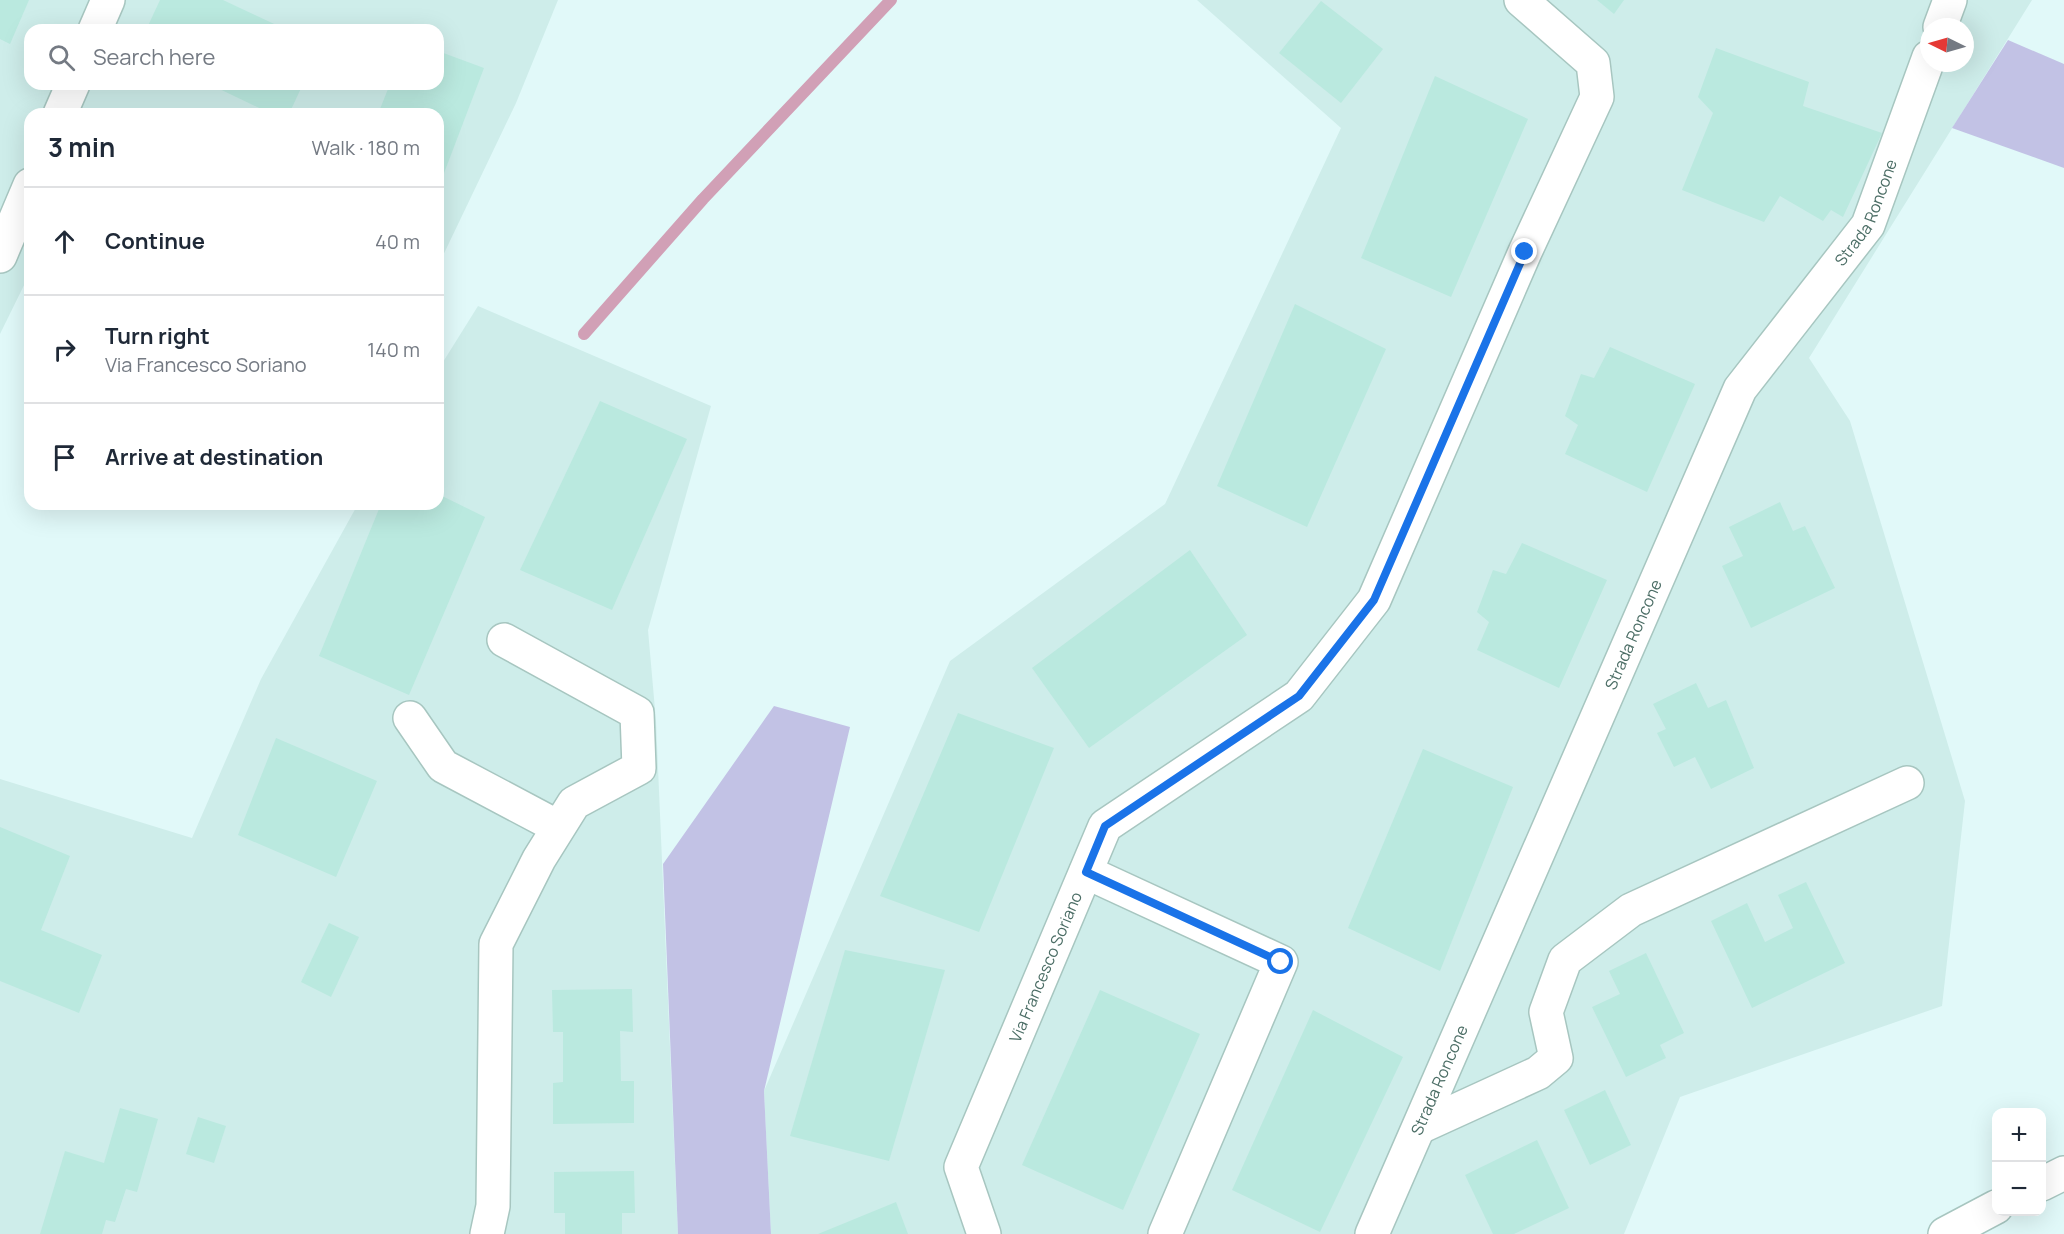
<!DOCTYPE html>
<meta charset="utf-8">
<style>
body{margin:0;font-family:Manrope,sans-serif;background:#f2f2f3;color:#1f2937}
.controls{position:absolute;right:18px;bottom:18px;display:grid;overflow:hidden;border-radius:12px;box-shadow:0 6px 24px #0002}
.controls button{width:54px;height:54px;display:grid;place-items:center;padding:0;border:0;border-bottom:2px solid #e0e1e3;background:#fff;color:#1f2937;font:30px sans-serif}
.compass{position:absolute;left:1920px;top:18px;width:54px;height:54px;border-radius:50%;background:#fff;box-shadow:0 6px 24px #0002;rotate:275deg}
.stop{position:absolute;width:18px;height:18px;margin:-14px;border:4px solid #1a73e8;border-radius:50%;background:#fff}
.stop.end{background:#1a73e8;border-color:#fff;box-shadow:0 2px 6px #0008}
.list{margin:0;padding:0;list-style:none}
h2{display:flex;justify-content:space-between;align-items:center;height:78px;margin:0;padding:0 24px;font-size:26px}
h2 small{font-size:20px;font-weight:400;color:#747a83}
.list li{display:grid;grid-template-columns:39px 1fr auto;gap:18px;align-items:center;box-sizing:border-box;height:108px;padding:0 24px;border-top:2px solid #e0e1e3}
.list b{display:block;font-size:22px;white-space:nowrap}
.list p{margin:0;font-size:20px;white-space:nowrap;color:#747a83}
.list em{font-size:20px;font-style:normal;color:#747a83}
.icon{flex:none;width:33px;height:33px;fill:none;stroke:currentColor;stroke-width:2;stroke-linecap:round;stroke-linejoin:round}
.map{position:relative;flex:none;width:2064px;height:1234px;overflow:hidden}
.search{position:absolute;background:#fff;box-shadow:0 6px 24px #0002;left:24px;top:24px;width:420px;height:66px;display:flex;align-items:center;gap:15px;box-sizing:border-box;padding:0 21px;border-radius:18px;color:#747a83;font-size:22px}
.panel{position:absolute;background:#fff;box-shadow:0 6px 24px #0002;left:24px;top:108px;width:420px;height:402px;border-radius:18px}
.map>svg:first-child{display:block}
</style>
<div class="map">
<svg width="2064" height="1234" viewBox="0 0 2064 1234">
<rect width="100%" height="100%" fill="#e1f9f9"/>
<!-- residential -->
<g fill="#ceedea" fill-rule="evenodd">
<path d="M 0,0 L 558,0 L 516,103 L 438,266 L 438,114 L 30,114 L 30,273 L 0,334 ZM 30,30 L 438,30 L 438,84 L 30,84 Z"/>
<path d="M 1197,0 L 2032,0 L 1809,358 L 1850,421 L 1965,801 L 1942,1006 L 1680,1097 L 1624,1234 L 771,1234 L 764,1091 L 950,661 L 1165,504 L 1341,128 ZM 1929,27 L 1965,27 L 1965,63 L 1929,63 Z"/>
<polygon points="478,306 711,406 648,630 656,721 678,1234 0,1234 0,779 192,838 261,679 358,504 438,504 438,370"/>
</g>
<!-- green -->
<g fill="#c2c2e5">
<polygon points="2008,40 2064,64 2064,168 1952,128"/>
<polygon points="774,706 850,727 764,1091 771,1234 678,1234 663,864"/>
</g>
<g fill="none" stroke-linecap="round" stroke-linejoin="round">
<!-- stream -->
<polyline stroke="#d1a0b6" stroke-width="12" points="584,334 703,199 891,0"/>
</g>
<!-- building -->
<g fill="#bae9df">
<polygon points="0,0 29,0 10,44 0,39"/>
<polygon points="160,0 223,0 287,30 146,30"/>
<polygon points="1597,0 1624,0 1614,14"/>
<polygon points="1321,1 1383,49 1341,103 1279,53"/>
<polygon points="1716,48 1809,82 1803,106 1882,133 1843,217 1831,210 1823,221 1780,196 1764,222 1682,190 1713,113 1698,97"/>
<polygon points="438,51 484,68 438,189 438,114 378,114 390,84 438,84"/>
<polygon points="1435,76 1528,119 1451,297 1361,258"/>
<polygon points="209,84 303,84 289,114 272,114"/>
<polygon points="1295,304 1386,349 1307,527 1217,486"/>
<polygon points="1610,347 1695,384 1647,492 1565,454 1578,425 1565,416 1581,374 1594,378"/>
<polygon points="600,401 687,439 612,610 520,570"/>
<polygon points="438,494 485,517 409,695 319,656 381,504 438,504"/>
<polygon points="1780,502 1793,531 1805,526 1835,588 1751,628 1722,566 1743,556 1729,527"/>
<polygon points="1522,543 1607,580 1559,688 1477,650 1489,622 1477,612 1493,570 1506,574"/>
<polygon points="1190,550 1247,635 1089,748 1032,668"/>
<polygon points="1696,683 1708,708 1726,700 1754,768 1711,789 1695,757 1674,767 1657,733 1666,729 1653,704"/>
<polygon points="958,713 1054,748 979,932 880,896"/>
<polygon points="276,738 377,781 336,877 238,835"/>
<polygon points="1423,749 1513,787 1440,971 1348,928"/>
<polygon points="0,827 70,856 41,930 102,955 79,1013 0,981"/>
<polygon points="1806,882 1845,963 1752,1008 1711,921 1747,903 1765,942 1793,928 1778,895"/>
<polygon points="329,923 359,937 331,997 301,982"/>
<polygon points="845,950 945,970 889,1161 790,1136"/>
<polygon points="1646,953 1684,1033 1660,1045 1666,1058 1626,1077 1592,1007 1620,994 1609,971"/>
<polygon points="632,989 633,1032 620,1031 621,1081 634,1081 634,1123 553,1124 553,1083 563,1082 563,1032 553,1032 552,990"/>
<polygon points="1100,990 1200,1034 1123,1210 1022,1165"/>
<polygon points="1313,1010 1403,1057 1320,1232 1232,1190"/>
<polygon points="1605,1090 1631,1145 1590,1165 1564,1110"/>
<polygon points="120,1108 158,1119 137,1192 126,1189 115,1222 106,1220 102,1234 40,1234 65,1151 104,1163"/>
<polygon points="198,1117 226,1126 214,1163 186,1154"/>
<polygon points="1537,1140 1569,1208 1514,1234 1493,1234 1465,1175"/>
<polygon points="634,1171 635,1213 622,1213 622,1234 565,1234 565,1213 554,1213 554,1172"/>
<polygon points="896,1202 908,1234 818,1234"/>
</g>
<g fill="none" stroke-linecap="round" stroke-linejoin="round">
<defs>
<g id="minor">
<polyline points="1940,27 1950,0"/>
<polyline points="95,30 108,0"/>
<polyline points="60,114 73,84"/>
<polyline points="0,256 30,185"/>
<polyline points="410,718 443,766 558,827"/>
<polyline points="1086,872 1281,962 1165,1234"/>
<polyline points="1420,1127 1538,1073 1556,1058 1546,1012 1565,960 1631,910 1907,783"/>
<polyline points="487,1234 493,1206 496,944 539,859 574,803 639,768 637,713 504,640"/>
<path id="s1" d="M 984,1234 L 961,1167 L 1105,826 L 1299,696 L 1374,600 L 1525,252 L 1597,97 L 1593,63 L 1521,0"/>
<path id="s2" d="M 1372,1234 L 1740,389 L 1868,225 L 1929,57"/>
</g>
<g id="tertiary">
<polyline points="2042,1184 2064,1173"/>
<polyline points="1945,1234 1996,1207"/>
</g>
</defs>
<!-- minor casing -->
<use href="#minor" stroke="#a7c6c0" stroke-width="36"/>
<!-- tertiary casing -->
<use href="#tertiary" stroke="#a7c6c0" stroke-width="36"/>
<!-- minor -->
<use href="#minor" stroke="#fff" stroke-width="33"/>
<!-- tertiary -->
<use href="#tertiary" stroke="#fff" stroke-width="33"/>
</g>
<g fill="none" stroke-linecap="round" stroke-linejoin="round">
<!-- route -->
<polyline stroke="#1a73e8" stroke-width="8" points="1281,962 1086,872 1105,826 1299,696 1374,600 1525,252"/>
</g>
<g text-anchor="middle" dominant-baseline="central" stroke-width="4.5" stroke-linejoin="round" paint-order="stroke">
<!-- street labels -->
<g font-size="16" fill="#4b6d65" stroke="#e7fdfd">
<text stroke="none"><textPath href="#s2" startOffset="1140">Strada Roncone</textPath></text>
<text stroke="none"><textPath href="#s2" startOffset="654">Strada Roncone</textPath></text>
<text stroke="none"><textPath href="#s1" startOffset="288">Via Francesco Soriano</textPath></text>
<text stroke="none"><textPath href="#s2" startOffset="168">Strada Roncone</textPath></text>
</g>
</g>
</svg>
<div class="controls">
<button>+</button>
<button>−</button>
</div>
<svg class="compass" viewBox="-18 -18 36 36"><path d="M0-13l5 13h-10z" fill="#e53935"/><path d="M0 13l5-13h-10z" fill="#747a83"/></svg>
<div class="stop" style="left:1281px;top:962px"></div>
<div class="stop end" style="left:1525px;top:252px"></div>
<div class="search"><svg class="icon" aria-label="search" viewBox="0 0 24 24"><circle cx="10" cy="10" r="6"/><path d="M15 15l6 6"/></svg>Search here</div>
<section class="panel">
<h2>3 min<small>Walk · 180 m</small></h2>
<ul class="list">
<li><svg class="icon" aria-label="ahead" viewBox="0 0 24 24"><path d="M12 20V5M6 11l6-6 6 6"/></svg><div><b>Continue</b></div><em>40 m</em></li>
<li><svg class="icon" aria-label="right" viewBox="0 0 24 24"><path d="M7 20v-9h11M14 6l5 5-5 5"/></svg><div><b>Turn right</b><p>Via Francesco Soriano</p></div><em>140 m</em></li>
<li><svg class="icon" aria-label="arrive" viewBox="0 0 24 24"><path d="M6 21V4h12l-3 4 3 4H6"/></svg><div><b>Arrive at destination</b></div></li>
</ul>
</section>
</div>
